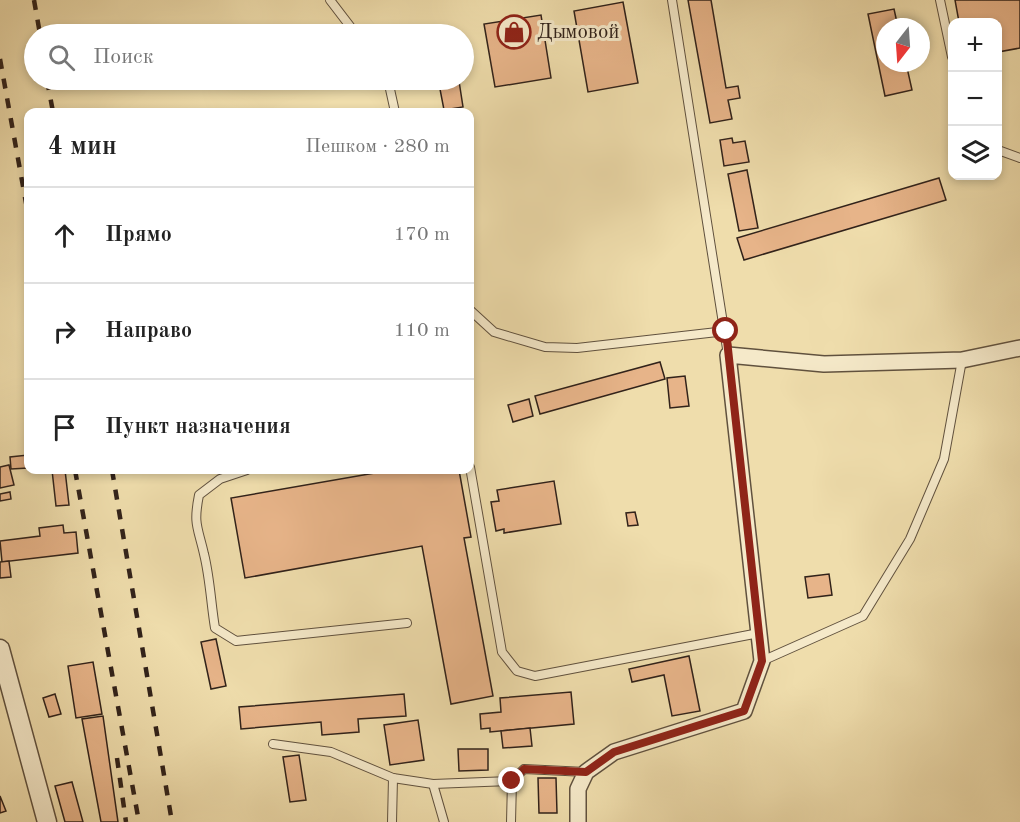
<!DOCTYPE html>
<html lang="ru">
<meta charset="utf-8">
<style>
body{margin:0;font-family:"Old Standard TT",serif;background:#f2f2f2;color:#222}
.controls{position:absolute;right:18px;top:18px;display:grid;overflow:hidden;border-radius:12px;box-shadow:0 3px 9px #0003}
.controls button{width:54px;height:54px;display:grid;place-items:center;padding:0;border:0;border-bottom:2px solid #e0e0e0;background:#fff;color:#222;font:30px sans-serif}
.compass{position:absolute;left:876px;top:18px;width:54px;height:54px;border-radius:50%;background:#fff;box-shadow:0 3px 9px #0003;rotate:197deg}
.stop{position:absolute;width:18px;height:18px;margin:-14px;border:4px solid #8f2418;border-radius:50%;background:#fff}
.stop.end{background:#8f2418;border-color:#fff;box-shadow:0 2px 6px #0008}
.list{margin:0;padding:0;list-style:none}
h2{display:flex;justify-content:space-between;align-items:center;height:78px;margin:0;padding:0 24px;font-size:26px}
h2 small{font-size:20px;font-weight:400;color:#767676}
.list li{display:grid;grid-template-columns:39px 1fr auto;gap:18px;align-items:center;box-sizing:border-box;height:96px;padding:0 24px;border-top:2px solid #e0e0e0}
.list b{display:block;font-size:22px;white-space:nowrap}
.list em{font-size:20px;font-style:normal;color:#767676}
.icon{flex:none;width:33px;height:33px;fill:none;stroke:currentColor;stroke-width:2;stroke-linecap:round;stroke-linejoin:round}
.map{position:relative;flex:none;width:1020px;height:822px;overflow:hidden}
.search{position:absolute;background:#fff;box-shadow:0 3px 9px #0003;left:24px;top:24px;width:450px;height:66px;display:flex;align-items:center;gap:15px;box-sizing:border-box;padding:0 21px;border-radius:33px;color:#767676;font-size:22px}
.panel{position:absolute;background:#fff;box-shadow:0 3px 9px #0003;left:24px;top:108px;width:450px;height:366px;border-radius:12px}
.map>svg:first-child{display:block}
</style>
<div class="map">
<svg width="1020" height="822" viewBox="0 0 1020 822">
<rect width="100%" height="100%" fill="#efddac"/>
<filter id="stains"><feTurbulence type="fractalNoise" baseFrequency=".00333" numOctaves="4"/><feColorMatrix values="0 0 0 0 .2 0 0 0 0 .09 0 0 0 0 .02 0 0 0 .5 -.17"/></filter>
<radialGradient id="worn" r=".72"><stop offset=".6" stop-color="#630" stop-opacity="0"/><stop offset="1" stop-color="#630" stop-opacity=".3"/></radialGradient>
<!-- building -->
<g fill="#e7b489" stroke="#31221a" stroke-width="1.5">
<polygon points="688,0 711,0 726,88 738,86 740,98 728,100 732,119 710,123"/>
<polygon points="955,0 1020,0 1020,48 998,52 998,22 959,22"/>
<polygon points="623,2 638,83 588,92 574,11"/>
<polygon points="894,9 898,27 885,27 885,63 906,63 912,90 885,96 868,14"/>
<polygon points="541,15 551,78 495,87 484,24"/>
<polygon points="459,81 463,107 444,110 439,84"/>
<polygon points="732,138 733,143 745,141 749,162 724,166 720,140"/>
<polygon points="747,170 758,228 739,231 728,174"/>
<polygon points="939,178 946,200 744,260 737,238"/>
<polygon points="660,362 665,379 540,414 535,396"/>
<polygon points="685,376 689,406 670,408 667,378"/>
<polygon points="529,399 533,416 513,422 508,405"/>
<polygon points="28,455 28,468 11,469 10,457"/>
<polygon points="9,465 14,485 0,488 0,467"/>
<polygon points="52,470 65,470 69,505 56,506"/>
<polygon points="392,470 459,470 471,537 464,538 493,696 451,704 422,546 245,578 231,498"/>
<polygon points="554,481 561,524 504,533 504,529 496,531 491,502 499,501 497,490"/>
<polygon points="10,492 11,499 0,501 0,494"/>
<polygon points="635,512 638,525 628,526 626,513"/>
<polygon points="63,525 64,533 76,532 78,553 2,562 0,541 40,536 39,528"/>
<polygon points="9,561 11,577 0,578 0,562"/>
<polygon points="829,574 832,595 808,598 805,577"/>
<polygon points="216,639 226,686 211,689 201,642"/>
<polygon points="689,656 700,711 672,716 664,675 632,682 629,669"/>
<polygon points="93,662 102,714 76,718 68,666"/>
<polygon points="571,692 574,724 490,732 490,728 481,729 480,714 501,712 500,698"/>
<polygon points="55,694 61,714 49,717 43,698"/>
<polygon points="404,694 406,716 358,719 359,732 322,735 321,722 241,729 239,707"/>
<polygon points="103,716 118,822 101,822 82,719"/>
<polygon points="418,720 424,760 390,765 384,725"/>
<polygon points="530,728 532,746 503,748 501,731"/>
<polygon points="458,749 488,749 488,770 459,771"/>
<polygon points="299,755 306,800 290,802 283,757"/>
<polygon points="538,778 556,778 557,813 539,813"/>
<polygon points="72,782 83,822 65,822 55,786"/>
<polygon points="0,796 6,811 0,813"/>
</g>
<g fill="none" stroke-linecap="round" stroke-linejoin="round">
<defs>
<g id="service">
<polyline points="330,0 356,34"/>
<polyline points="672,0 728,355"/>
<polyline points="940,0 952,57"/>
<polyline points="388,80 395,112"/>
<polyline points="998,150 1020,158"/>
<polyline points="470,310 494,332 545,347 577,348 726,331"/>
<polyline points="470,467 502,652 517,671 535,676 759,633"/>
<path d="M 247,470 L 220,479 L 199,495 C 193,525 198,527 204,554 C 210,578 211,604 215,628 L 236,641 L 407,623"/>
<polyline points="762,661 863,616 910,539 944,459 962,360"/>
<polyline points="273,744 331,752 393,778 433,784 512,781"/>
<polyline points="433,784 444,822"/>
<polyline points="392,822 393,778"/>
<polyline points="511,822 512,781 524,769 586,772"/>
</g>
<polyline id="minor" points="578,822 578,789 586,772 614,752 744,711 762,661 728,355 824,364 962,360 1020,348"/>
<polyline id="tertiary" points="0,649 47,822"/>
</defs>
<!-- service casing -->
<use href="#service" stroke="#60513e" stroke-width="10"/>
<!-- minor casing -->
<use href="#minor" stroke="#60513e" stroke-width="18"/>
<!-- tertiary casing -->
<use href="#tertiary" stroke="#60513e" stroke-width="21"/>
<!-- service -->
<use href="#service" stroke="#f5e9c9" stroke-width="8"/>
<!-- minor -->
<use href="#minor" stroke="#f5e9c9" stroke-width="15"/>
<!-- tertiary -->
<use href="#tertiary" stroke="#f5e9c9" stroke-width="18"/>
<!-- rail -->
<g stroke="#31221a" stroke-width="4.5" stroke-dasharray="10 10" stroke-linecap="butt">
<polyline points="34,0 40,34"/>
<polyline points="0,59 28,214"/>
<polyline points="47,80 53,112"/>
<polyline points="75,470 139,822"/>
<polyline points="112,470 172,822"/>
<polyline points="117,758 126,822"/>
</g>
</g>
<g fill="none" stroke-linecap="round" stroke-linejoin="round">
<!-- route -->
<polyline stroke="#8f2418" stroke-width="8" points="512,781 524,769 586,772 614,752 744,711 762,661 726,331"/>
</g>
<!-- icons -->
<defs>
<symbol id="shop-ring" viewBox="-11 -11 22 22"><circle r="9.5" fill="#f5e9c9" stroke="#8f2418" stroke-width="1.5"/><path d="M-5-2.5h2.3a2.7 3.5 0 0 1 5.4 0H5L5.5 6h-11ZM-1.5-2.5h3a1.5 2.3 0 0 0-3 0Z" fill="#8f2418"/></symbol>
</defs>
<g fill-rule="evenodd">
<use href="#shop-ring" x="495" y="13" width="38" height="38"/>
</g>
<g text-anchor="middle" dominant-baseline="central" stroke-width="6" stroke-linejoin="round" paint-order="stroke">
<!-- poi labels -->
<g font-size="21" fill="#31221a" stroke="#f5e9c9" text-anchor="start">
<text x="537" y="32">Дымовой</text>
</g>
</g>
<rect width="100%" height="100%" filter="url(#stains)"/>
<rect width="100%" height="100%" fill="url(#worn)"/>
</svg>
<div class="controls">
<button>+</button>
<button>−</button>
<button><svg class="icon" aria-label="layers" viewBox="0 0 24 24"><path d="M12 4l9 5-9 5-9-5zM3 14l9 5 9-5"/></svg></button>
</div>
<svg class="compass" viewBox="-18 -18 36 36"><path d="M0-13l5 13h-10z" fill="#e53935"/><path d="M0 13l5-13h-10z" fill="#767676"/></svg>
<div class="stop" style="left:726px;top:331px"></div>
<div class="stop end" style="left:512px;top:781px"></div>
<div class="search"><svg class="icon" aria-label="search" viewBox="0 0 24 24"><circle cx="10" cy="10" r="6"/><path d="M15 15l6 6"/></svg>Поиск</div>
<section class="panel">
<h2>4 мин<small>Пешком · 280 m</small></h2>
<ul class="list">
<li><svg class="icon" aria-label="ahead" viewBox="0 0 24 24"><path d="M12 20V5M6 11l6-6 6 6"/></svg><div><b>Прямо</b></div><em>170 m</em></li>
<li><svg class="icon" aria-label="right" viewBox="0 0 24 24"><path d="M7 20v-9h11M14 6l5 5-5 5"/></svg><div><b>Направо</b></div><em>110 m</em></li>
<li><svg class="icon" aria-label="arrive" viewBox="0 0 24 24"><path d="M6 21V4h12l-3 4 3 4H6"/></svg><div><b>Пункт назначения</b></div></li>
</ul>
</section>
</div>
